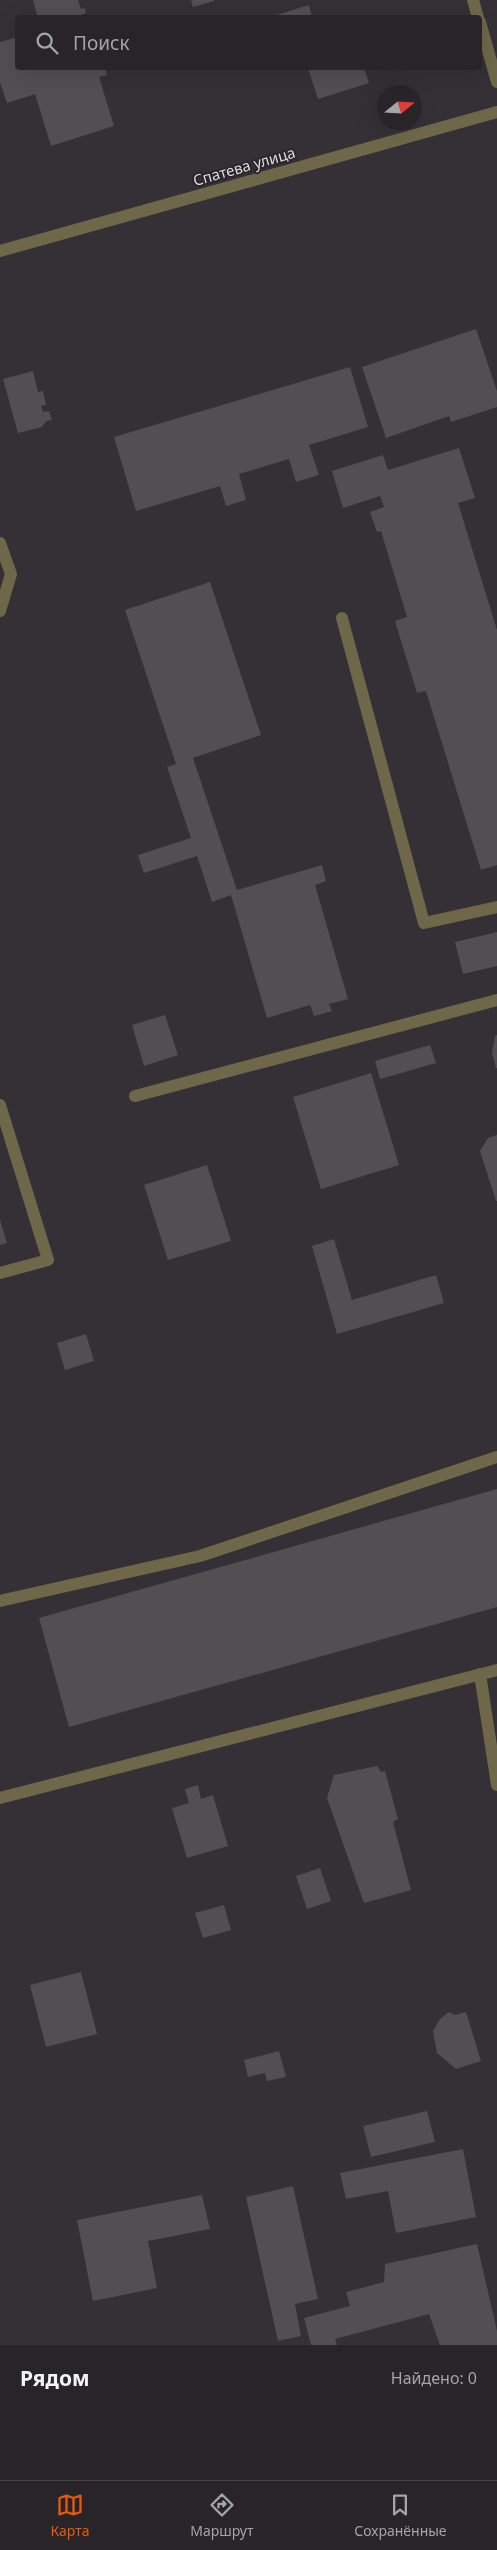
<!DOCTYPE html>
<html lang="ru">
<meta charset="utf-8">
<style>
body{margin:0;font-family:"Noto Sans",sans-serif;background:#343034;color:#f1f3f6}
.compass{position:absolute;left:377px;top:85px;width:45px;height:45px;border-radius:50%;background:#282428;box-shadow:0 5px 20px #0002;rotate:72deg}
.list{margin:0;padding:0;list-style:none}
h2{display:flex;justify-content:space-between;align-items:center;height:65px;margin:0;padding:0 20px;font-size:21px}
h2 small{font-size:16px;font-weight:400;color:#a5a4a8}
.icon{flex:none;width:28px;height:28px;fill:none;stroke:currentColor;stroke-width:2;stroke-linecap:round;stroke-linejoin:round}
.map{position:relative;flex:none;width:497px;height:2345px;overflow:hidden}
.search{position:absolute;background:#282428;box-shadow:0 5px 20px #0002;left:15px;right:15px;top:15px;height:55px;display:flex;align-items:center;gap:12px;box-sizing:border-box;padding:0 18px;border-radius:5px;color:#a5a4a8;font-size:19px}
.sheet{height:135px;background:#282428}
nav{display:flex;justify-content:space-around;align-items:center;box-sizing:border-box;height:70px;border-top:1px solid #444145;background:#282428;font-size:14px;color:#a5a4a8}
nav a{display:grid;justify-items:center;gap:2px}
nav .on{color:#ea580c}
.map>svg:first-child{display:block}
</style>
<div class="map">
<svg width="497" height="2345" viewBox="0 0 497 2345">
<rect width="100%" height="100%" fill="#353035"/>
<!-- building -->
<g fill="#534e52">
<polygon points="33,0 78,0 81,9 85,8 86,13 80,15 80,18 38,18"/>
<polygon points="191,0 214,0 214,1 193,7"/>
<polygon points="309,5 312,18 270,18 270,17"/>
<polygon points="18,37 18,68 105,68 107,75 99,77 114,126 51,146 35,94 7,103 0,82 0,42"/>
<polygon points="308,68 364,68 369,83 318,99"/>
<polygon points="476,329 497,391 497,407 451,422 449,416 386,438 362,367"/>
<polygon points="350,367 368,427 309,445 319,475 296,482 289,459 239,474 246,500 226,506 220,486 136,511 114,437"/>
<polygon points="33,371 38,392 43,391 46,405 41,406 43,412 49,411 52,420 46,421 42,427 18,433 3,379"/>
<polygon points="459,448 475,498 458,503 497,630 497,865 481,870 426,691 417,693 395,621 407,617 381,531 377,532 370,512 384,507 380,496 343,508 332,471 383,455 388,470"/>
<polygon points="210,582 261,735 193,758 237,890 322,865 326,881 315,885 348,999 329,1004 332,1011 314,1016 310,1005 267,1018 231,895 212,902 197,856 144,873 138,855 191,838 167,767 176,764 125,610"/>
<polygon points="497,932 497,966 463,974 455,942"/>
<polygon points="165,1015 178,1055 144,1066 132,1025"/>
<polygon points="497,1035 497,1068 496,1068 492,1053 495,1036"/>
<polygon points="430,1045 436,1063 380,1079 375,1061"/>
<polygon points="371,1073 399,1165 321,1189 293,1097"/>
<polygon points="497,1135 497,1201 496,1201 480,1151 488,1138"/>
<polygon points="207,1165 231,1241 168,1260 144,1185"/>
<polygon points="0,1220 7,1243 0,1245"/>
<polygon points="334,1239 352,1300 436,1275 444,1303 337,1334 312,1246"/>
<polygon points="86,1334 94,1361 65,1370 57,1343"/>
<polygon points="497,1489 497,1607 69,1727 39,1618"/>
<polygon points="377,1766 381,1772 385,1771 398,1819 393,1822 411,1890 364,1903 327,1798 334,1775"/>
<polygon points="198,1785 201,1799 213,1795 228,1846 187,1858 172,1808 189,1803 185,1789"/>
<polygon points="320,1868 331,1901 307,1909 296,1876"/>
<polygon points="224,1905 231,1930 203,1938 195,1913"/>
<polygon points="81,1972 97,2034 46,2047 30,1985"/>
<polygon points="449,2012 455,2015 466,2012 481,2061 456,2069 437,2053 433,2031 440,2019"/>
<polygon points="279,2051 286,2077 267,2081 265,2073 248,2077 244,2060"/>
<polygon points="427,2111 435,2142 371,2157 363,2126"/>
<polygon points="463,2149 476,2217 396,2233 388,2191 346,2199 340,2173"/>
<polygon points="293,2186 318,2299 295,2304 301,2336 278,2341 246,2197"/>
<polygon points="202,2195 210,2229 148,2241 157,2288 93,2301 77,2220"/>
<polygon points="477,2244 497,2331 497,2345 440,2345 429,2314 335,2339 337,2345 311,2345 304,2318 350,2306 346,2292 384,2282 385,2264"/>
</g>
<g fill="none" stroke-linecap="round" stroke-linejoin="round">
<!-- minor -->
<g stroke="#6e674a" stroke-width="12">
<polyline points="473,0 478,18"/>
<polyline points="480,22 497,82"/>
<polyline points="0,251 497,112"/>
<polyline points="0,543 11,574 0,611"/>
<polyline points="342,618 424,923 497,907"/>
<polyline points="135,1096 497,1000"/>
<polyline points="0,1105 48,1260 0,1273"/>
<polyline points="0,1601 200,1556 497,1457"/>
<polyline points="480,1674 497,1785"/>
<polyline points="0,1798 497,1670"/>
</g>
</g>
<g text-anchor="middle" dominant-baseline="central" stroke-width="4" stroke-linejoin="round" paint-order="stroke">
<!-- street labels -->
<g font-size="15" fill="#dedbde" stroke="#2b262b">
<text transform="translate(244 166) rotate(-16)">Спатева улица</text>
</g>
</g>
</svg>
<svg class="compass" viewBox="-18 -18 36 36"><path d="M0-13l5 13h-10z" fill="#e53935"/><path d="M0 13l5-13h-10z" fill="#a5a4a8"/></svg>
<div class="search"><svg class="icon" aria-label="search" viewBox="0 0 24 24"><circle cx="10" cy="10" r="6"/><path d="M15 15l6 6"/></svg>Поиск</div>
</div>
<section class="sheet">
<h2>Рядом<small>Найдено: 0</small></h2>
<ul class="list">
</ul>
</section>
<nav>
<a class="on"><svg class="icon" aria-label="map" viewBox="0 0 24 24"><path d="M3 6l6-2 6 2 6-2v14l-6 2-6-2-6 2zM9 4v14M15 6v14"/></svg>Карта</a>
<a><svg class="icon" aria-label="directions" viewBox="0 0 24 24"><path d="M12 3l9 9-9 9-9-9zM9 14v-3h6M13 9l2 2-2 2"/></svg>Маршрут</a>
<a><svg class="icon" aria-label="saved" viewBox="0 0 24 24"><path d="M7 4h10v16l-5-4-5 4z"/></svg>Сохранённые</a>
</nav>
